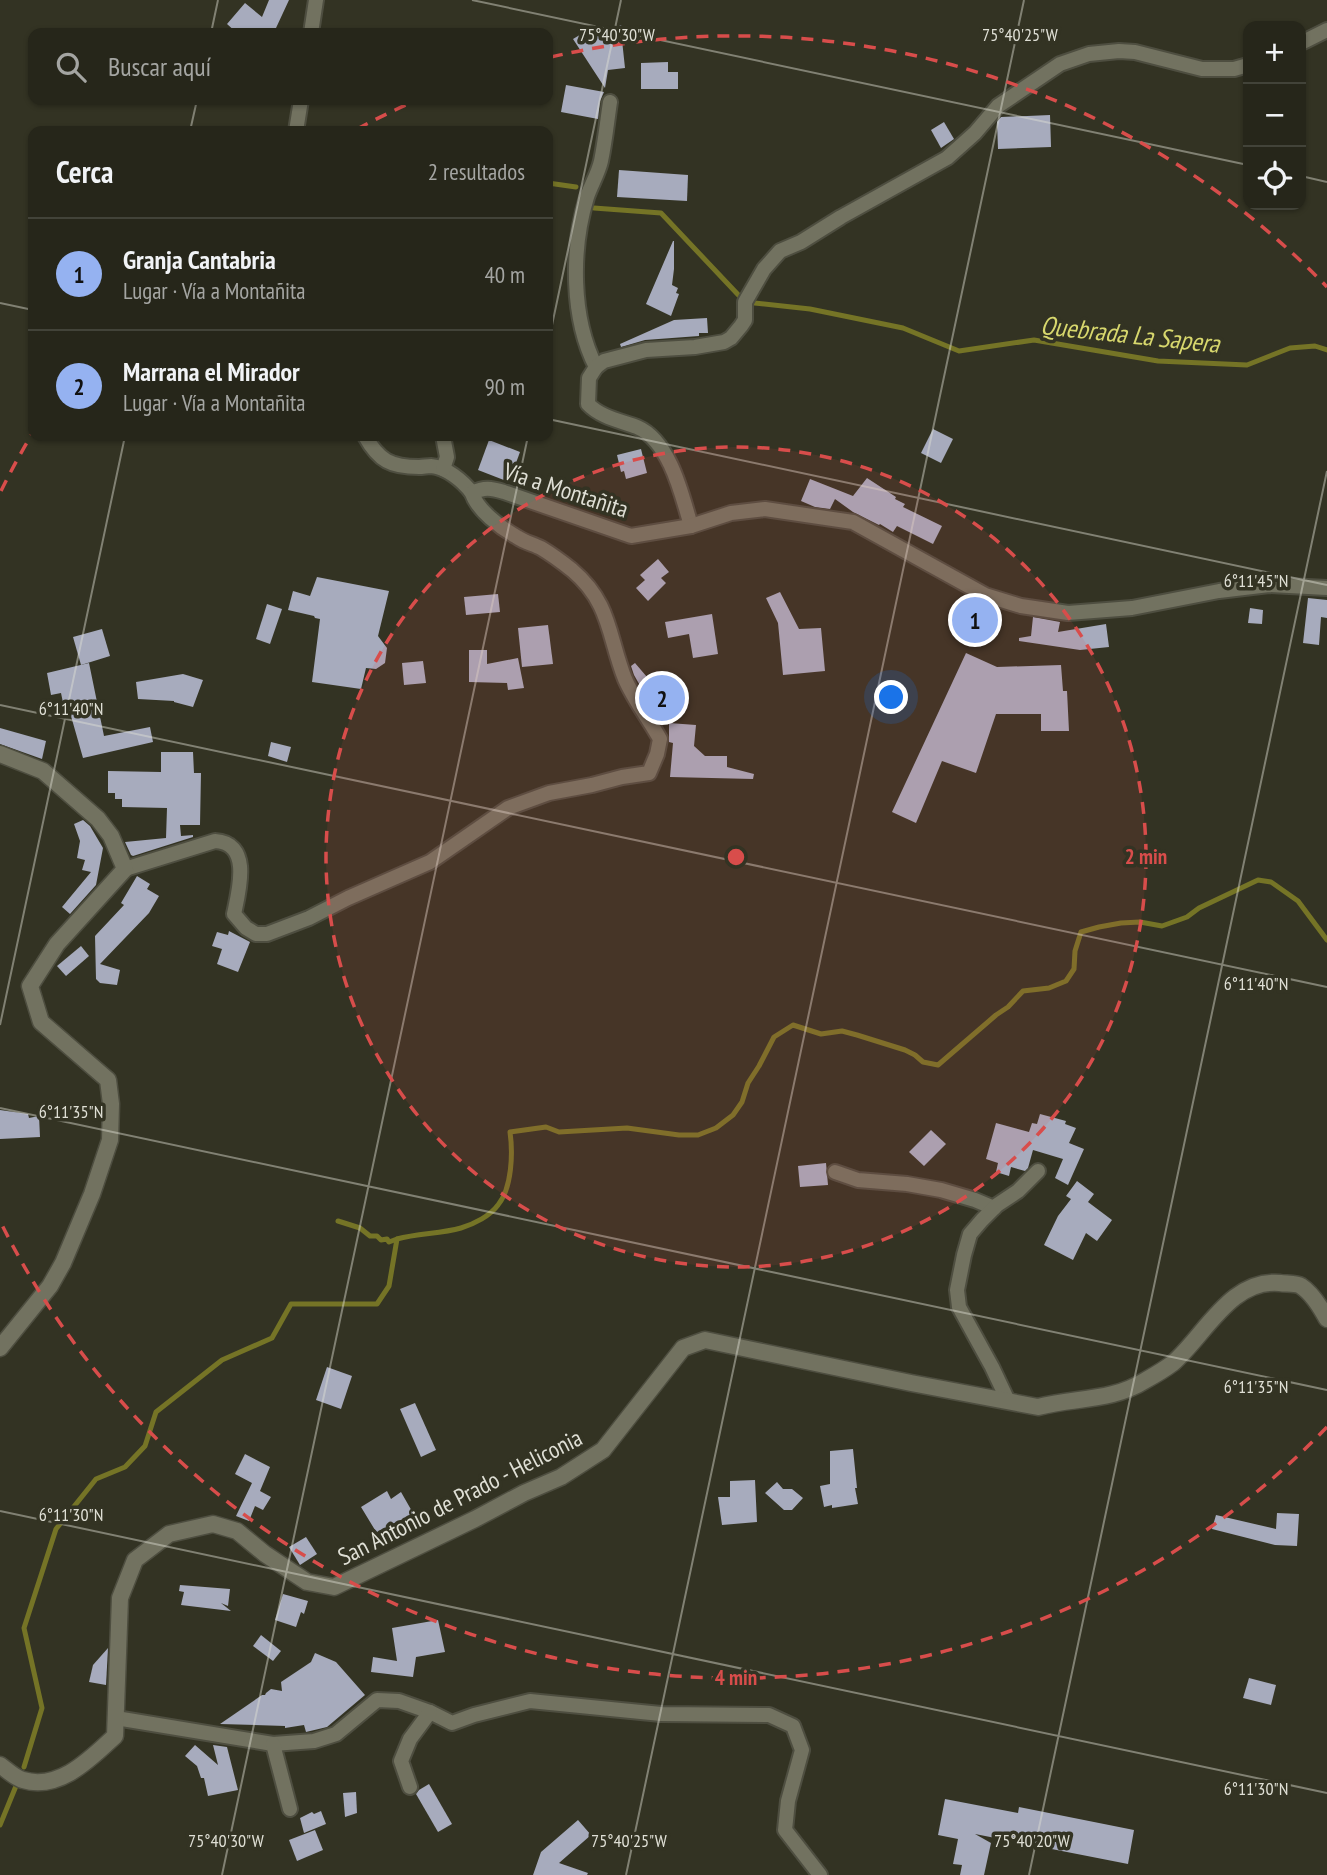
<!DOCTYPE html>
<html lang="es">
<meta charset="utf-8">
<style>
body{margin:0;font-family:"PT Sans Narrow",sans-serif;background:#323227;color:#f1f3f6}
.controls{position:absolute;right:21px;top:21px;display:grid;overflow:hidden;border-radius:14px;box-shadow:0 2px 5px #0004}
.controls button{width:63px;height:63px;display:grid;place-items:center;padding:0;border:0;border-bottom:2px solid #424339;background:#26261a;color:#f1f3f6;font:35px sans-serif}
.you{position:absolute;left:892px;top:698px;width:24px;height:24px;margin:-18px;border:5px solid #fff;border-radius:50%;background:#1a73e8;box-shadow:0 0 0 10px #1a73e833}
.badge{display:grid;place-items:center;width:46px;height:46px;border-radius:50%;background:#95b2f1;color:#111;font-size:23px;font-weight:700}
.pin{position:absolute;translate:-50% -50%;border:4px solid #fff;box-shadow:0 2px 7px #0006}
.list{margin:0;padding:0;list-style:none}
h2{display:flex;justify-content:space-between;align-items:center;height:91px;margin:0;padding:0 28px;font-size:30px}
h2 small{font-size:23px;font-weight:400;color:#a4a5a2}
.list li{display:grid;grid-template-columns:46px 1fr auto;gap:21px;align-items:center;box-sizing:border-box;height:112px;padding:0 28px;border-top:2px solid #424339}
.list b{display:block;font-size:26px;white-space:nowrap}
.list p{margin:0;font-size:23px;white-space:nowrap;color:#a4a5a2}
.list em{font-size:23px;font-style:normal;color:#a4a5a2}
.icon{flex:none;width:38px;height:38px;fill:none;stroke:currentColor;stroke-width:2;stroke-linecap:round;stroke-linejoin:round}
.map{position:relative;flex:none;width:1327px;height:1875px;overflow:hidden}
.search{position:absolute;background:#26261a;box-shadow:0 2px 5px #0004;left:28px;top:28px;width:525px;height:77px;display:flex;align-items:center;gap:18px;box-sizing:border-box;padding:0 24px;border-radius:14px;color:#a4a5a2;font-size:26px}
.panel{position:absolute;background:#26261a;box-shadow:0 2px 5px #0004;left:28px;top:126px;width:525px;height:315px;border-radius:14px}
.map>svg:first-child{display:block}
</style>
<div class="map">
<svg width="1327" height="1875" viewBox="0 0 1327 1875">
<rect width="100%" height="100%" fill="#333323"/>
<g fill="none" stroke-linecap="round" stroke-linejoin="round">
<!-- stream -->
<g stroke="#757426" stroke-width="5">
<polyline points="548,183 576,187"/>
<polyline points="594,208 661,213 745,302 810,309 903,328 959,351 1034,340 1158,361 1247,365 1290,348 1315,346 1327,350"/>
<polyline points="338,1221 360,1228 370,1236 377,1236 381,1240 387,1239 389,1242 397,1239"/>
<path d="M 24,1767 L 42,1708 L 24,1628 L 56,1529 L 96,1479 L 125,1467 L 145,1446 L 156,1412 L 222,1360 L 272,1338 L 291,1304 L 377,1304 L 389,1286 L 397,1239 C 419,1233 440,1234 461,1228 C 474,1224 490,1216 498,1205 C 512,1188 513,1153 510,1132 L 546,1127 L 559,1132 L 627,1128 L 679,1135 L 698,1135 L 716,1128 L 733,1115 L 742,1102 L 748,1083 L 759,1066 L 774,1037 L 793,1025 L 821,1034 L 842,1031 L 857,1035 L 905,1050 L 915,1055 L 923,1062 L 938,1065 L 996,1015 L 1008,1007 L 1023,991 L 1049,988 L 1066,981 L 1074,969 L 1075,951 L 1081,932 L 1099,927 L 1121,923 L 1140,922 L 1162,926 L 1187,917 L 1199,908 L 1258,880 L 1271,882 L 1298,901 L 1327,940"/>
<polyline points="0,1825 16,1786"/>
</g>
</g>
<!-- building -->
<g fill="#a7abbd">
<polygon points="269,0 289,0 276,28 282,33 237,33 227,24 245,3 262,17"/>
<polygon points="621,25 627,37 622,40 625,68 608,70 605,88 573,39 593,27 599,36"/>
<polygon points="668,62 668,72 678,72 678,89 641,89 641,63"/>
<polygon points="566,85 604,92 600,101 598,119 561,112"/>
<polygon points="1050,115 1051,147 998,149 997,122 1001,117"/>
<polygon points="944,122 954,139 941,148 931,130"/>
<polygon points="619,170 688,175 687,201 617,197"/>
<polygon points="673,241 674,241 674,269 672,285 678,288 676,293 679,294 671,316 646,304"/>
<polygon points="707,318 708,333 699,333 699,336 645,340 621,347 620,344 674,320"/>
<polygon points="933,429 953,439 941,463 921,453"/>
<polygon points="489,440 520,452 509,482 478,470"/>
<polygon points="641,449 647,473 626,479 624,471 621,472 617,455"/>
<polygon points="867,478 896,497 895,499 905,504 903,507 942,526 933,544 897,526 893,532 880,524 879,525 853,512 835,499 830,509 815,507 801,501 810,479 853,496"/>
<polygon points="658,559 669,572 661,578 666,583 648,601 636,588 645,580 640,575"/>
<polygon points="317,577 389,591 378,636 387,648 385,663 376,669 366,668 361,689 312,682 320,619 315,618 314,616 288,610 293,591 310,596"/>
<polygon points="780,592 799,629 821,628 825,671 783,675 778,623 766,598"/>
<polygon points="498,594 500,612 466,615 464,597"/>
<polygon points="1308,598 1327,600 1327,618 1321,617 1319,645 1303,643"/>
<polygon points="971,599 995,609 986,630 976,626 969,641 954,635"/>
<polygon points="267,604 282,609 270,644 256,639"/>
<polygon points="1250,608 1263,610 1262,624 1248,623"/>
<polygon points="712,614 718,654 693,658 689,634 668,638 665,622"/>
<polygon points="1033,617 1060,622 1058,632 1106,624 1109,647 1080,650 1019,641 1019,638 1031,636"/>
<polygon points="548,625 553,664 522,667 518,628"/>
<polygon points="102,629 110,656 81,665 73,637"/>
<polygon points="469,650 487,650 487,664 518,658 524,688 508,690 507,683 469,682"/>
<polygon points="966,653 997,667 1061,665 1063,691 1067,691 1069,731 1041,731 1041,714 996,714 976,773 942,761 916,823 892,812"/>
<polygon points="423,661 426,683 404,685 402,663"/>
<polygon points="89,663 104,736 150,727 153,742 83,758 71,716 66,717 61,693 51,695 47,673"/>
<polygon points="635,663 653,684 662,677 681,694 674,702 675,703 658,717 634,675 631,666"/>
<polygon points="183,674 203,680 193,707 174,702 174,701 138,699 136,682"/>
<polygon points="669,723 696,725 694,746 705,756 727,756 727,767 754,774 753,779 670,777 673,743 669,742"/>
<polygon points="0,728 46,741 42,759 0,744"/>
<polygon points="271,742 291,747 287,762 268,756"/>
<polygon points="161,752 193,752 194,773 201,773 200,825 180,825 181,836 193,835 193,837 133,856 131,855 125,842 166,838 167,808 122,807 122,799 115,799 115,793 108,793 108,771 161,772"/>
<polygon points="83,820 90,826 103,848 96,885 70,914 62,907 91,872 82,870 85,860 77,858 80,841 74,824"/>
<polygon points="137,876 150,884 147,889 159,896 149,913 100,964 120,970 117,985 100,983 96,979 95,936 124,905 121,903"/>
<polygon points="229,931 250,942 238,972 217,964 222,949 212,946 217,932 228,935"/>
<polygon points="81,946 89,956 66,976 57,966"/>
<polygon points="0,1110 28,1114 29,1118 39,1116 40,1137 0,1139"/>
<polygon points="1040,1114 1066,1121 1065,1124 1076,1128 1069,1143 1084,1149 1068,1185 1055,1178 1063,1159 1033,1150 1028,1168 1025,1171 1011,1167 1009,1176 996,1172 998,1163 986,1159 996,1123 1029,1132 1032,1123 1037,1124"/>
<polygon points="931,1130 946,1144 924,1166 909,1152"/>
<polygon points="826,1163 828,1185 800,1187 798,1166"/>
<polygon points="1077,1181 1094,1194 1088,1202 1112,1220 1097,1241 1086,1233 1073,1260 1044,1245 1058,1216 1071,1199 1066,1196"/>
<polygon points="327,1367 352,1376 341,1409 316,1400"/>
<polygon points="415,1403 436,1450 421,1457 400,1409"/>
<polygon points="853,1449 857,1488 855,1488 858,1504 832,1508 832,1505 824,1507 820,1486 830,1484 830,1451"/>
<polygon points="245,1454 270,1467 260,1491 271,1497 263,1510 255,1506 249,1521 236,1516 252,1483 235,1474"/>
<polygon points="755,1480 757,1522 722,1525 718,1497 730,1497 730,1481"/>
<polygon points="777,1482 783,1489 792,1489 803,1498 792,1510 784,1510 765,1493"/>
<polygon points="387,1491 391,1499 401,1492 413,1513 378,1535 361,1507"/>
<polygon points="1277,1513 1299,1514 1297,1546 1275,1545 1212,1529 1216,1515 1276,1529"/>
<polygon points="306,1537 317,1554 300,1565 289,1547"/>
<polygon points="180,1585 230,1589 228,1606 221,1603 231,1611 181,1605 184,1592 179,1591"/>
<polygon points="283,1594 308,1601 304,1614 301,1612 296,1627 275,1620"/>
<polygon points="438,1620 445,1652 416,1657 413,1677 371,1672 373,1657 397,1661 392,1628"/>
<polygon points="261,1635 281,1651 273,1661 253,1646"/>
<polygon points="108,1648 106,1685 89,1682 93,1665"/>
<polygon points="315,1653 336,1662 365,1695 327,1727 306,1732 304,1725 285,1728 285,1726 220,1724 262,1695 265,1695 266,1693 271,1689 282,1691 281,1682 311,1662"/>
<polygon points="1249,1678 1276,1685 1271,1705 1243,1698"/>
<polygon points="195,1745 218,1765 213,1745 227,1747 238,1790 208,1796 204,1778 201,1778 197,1766 185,1756"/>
<polygon points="429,1784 452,1824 438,1832 416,1794 419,1790"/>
<polygon points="356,1792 357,1813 345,1817 343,1793"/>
<polygon points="945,1799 1018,1813 1019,1807 1134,1830 1128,1864 975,1834 991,1843 984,1875 960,1875 962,1865 953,1864 958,1839 938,1835"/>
<polygon points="321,1811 326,1824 304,1833 300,1818 312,1812 314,1814"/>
<polygon points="578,1820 591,1835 559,1863 588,1873 587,1875 533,1875 541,1852"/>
<polygon points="315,1830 323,1850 297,1861 289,1840"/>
</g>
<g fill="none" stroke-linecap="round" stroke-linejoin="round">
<defs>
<g id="minor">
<polyline points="311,33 316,0"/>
<polyline points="1301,43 1327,30"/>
<polyline points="296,131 301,100"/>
<path d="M 596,367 C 571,318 571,249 587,197 C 591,185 598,174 601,161 C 605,142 607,122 610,102"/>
<path d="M 365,436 C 379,461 391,467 419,467 C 423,467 427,466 431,466 C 446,467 463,481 472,493"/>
<polyline points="443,436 447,457 443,469"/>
<path d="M 691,526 C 682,495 670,441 637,427 C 621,421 600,417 588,404 L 589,378 L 596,367 L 604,361 L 646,350 L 695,347 L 724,342 L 731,338 L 741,326 L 745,320 L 745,302 L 764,269 L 780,251 L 801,242 L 841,217 L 947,158 L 975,133 L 998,106 L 1060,64 L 1089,54 L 1119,51 L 1135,52 L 1202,69 L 1234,69 L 1248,65"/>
<path d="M 125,869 L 215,841 C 252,843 239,890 234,914 L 246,928 L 256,934 L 267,934 L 309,918 L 348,898 L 430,862 L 508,808 L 549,793 L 592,785 L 622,777 L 649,773 L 657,754 L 660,739 C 649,719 634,700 625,679 C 608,636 611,603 572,570 C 562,562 551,554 541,548 C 533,544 524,542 517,537 C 501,528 477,510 472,493 C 484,487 491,488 504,492 L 631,536 L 691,526 L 731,513 L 765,509 L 853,522 L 985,595 L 1021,606 L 1068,613 L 1132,608 L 1219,591 L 1269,585 L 1327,588"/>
<polyline points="835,1172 858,1180 907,1184 941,1190 975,1200 994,1208"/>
<polyline points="1008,1401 992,1367 959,1307 957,1290 964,1255 970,1234 982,1220 997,1205 1018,1191 1038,1171"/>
<polyline points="116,1718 273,1744 314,1741 336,1734 377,1700 399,1701 430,1712 452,1723 474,1715 530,1701 661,1714 769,1715 793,1726 802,1750 788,1801 785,1830 820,1875"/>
<polyline points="273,1744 290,1809"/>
<polyline points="410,1787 401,1761 410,1739 430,1712"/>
</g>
<g id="tertiary">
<polyline points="0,754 43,771 98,819 111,836 125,869 57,944 30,986 41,1022 108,1080 111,1104 110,1140 92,1194 63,1263 50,1286 0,1348"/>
<path d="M 0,1765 C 7,1770 15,1778 23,1780 C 60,1791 91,1758 115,1736 L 120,1598 L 135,1560 L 169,1534 L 213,1524 L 237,1531 L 265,1554 L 307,1582 L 334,1587 L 475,1519 L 524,1493 L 561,1477 L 603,1450 L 683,1348 L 705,1340 L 911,1383 L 1038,1407 C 1076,1397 1111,1402 1146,1380 C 1155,1375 1165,1369 1173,1363 C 1205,1335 1231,1278 1280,1283 C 1286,1284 1296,1283 1301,1286 C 1312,1293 1321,1308 1327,1319"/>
</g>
</defs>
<!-- minor casing -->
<use href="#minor" stroke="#4e4e40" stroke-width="18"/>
<!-- tertiary casing -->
<use href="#tertiary" stroke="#4e4e40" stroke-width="19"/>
<!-- minor -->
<use href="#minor" stroke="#727260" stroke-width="14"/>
<!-- tertiary -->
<use href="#tertiary" stroke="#727260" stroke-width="16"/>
</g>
<!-- ticks -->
<path fill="none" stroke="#dfdfd5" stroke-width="2" stroke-opacity="0.45" d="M 472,0 L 1248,165M 211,33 L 218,0M 190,131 L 197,100M 1301,176 L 1327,182M 0,303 L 33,310M 548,344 L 621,0M 548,419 L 1327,585M 0,705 L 1327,987M 0,1025 L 125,436M 0,1108 L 1327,1390M 0,1511 L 1327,1793M 222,1875 L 528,436M 626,1875 L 1024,0M 1029,1875 L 1327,471"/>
<!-- distance rings -->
<circle cx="736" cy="857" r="410" fill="#d84d4b" fill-opacity=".12"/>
<g fill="none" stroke="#d84d4b" stroke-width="3.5" stroke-dasharray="12 9">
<circle cx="736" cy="857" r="410"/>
<path d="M1327 1427A821 821 0 0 1 1 1223M1 491A821 821 0 0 1 32 434M357 129A821 821 0 0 1 415 101M551 57A821 821 0 0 1 1327 287"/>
</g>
<g text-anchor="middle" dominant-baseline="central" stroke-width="7" stroke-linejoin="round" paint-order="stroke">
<!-- street labels -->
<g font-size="24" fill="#dfdfd5" stroke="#333323">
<text transform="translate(566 490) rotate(18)">Vía a Montañita</text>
<text transform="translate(460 1497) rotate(-27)">San Antonio de Prado - Heliconia</text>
</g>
<!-- water labels -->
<g font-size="26" font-style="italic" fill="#d7d76d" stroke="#333323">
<text transform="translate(1130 334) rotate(6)">Quebrada La Sapera</text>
</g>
</g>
<g font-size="18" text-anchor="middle" fill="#dfdfd5" stroke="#333323" stroke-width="7" stroke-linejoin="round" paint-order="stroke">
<text x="617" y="41">75°40'30"W</text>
<text x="1020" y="41">75°40'25"W</text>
<text x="1256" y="587">6°11'45"N</text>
<text x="71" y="715">6°11'40"N</text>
<text x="1256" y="990">6°11'40"N</text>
<text x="71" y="1118">6°11'35"N</text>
<text x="1256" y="1393">6°11'35"N</text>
<text x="71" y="1521">6°11'30"N</text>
<text x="1256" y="1795">6°11'30"N</text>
<text x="226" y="1847">75°40'30"W</text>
<text x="629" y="1847">75°40'25"W</text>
<text x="1032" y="1847">75°40'20"W</text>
</g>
<circle cx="736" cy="857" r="10" fill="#d84d4b" stroke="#333323" stroke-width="3.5"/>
<g font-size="21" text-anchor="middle" font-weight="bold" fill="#d84d4b" stroke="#333323" stroke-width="7" stroke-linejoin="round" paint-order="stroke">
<text x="1146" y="864">2 min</text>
<text x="736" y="1685">4 min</text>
</g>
</svg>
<div class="controls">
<button>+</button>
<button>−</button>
<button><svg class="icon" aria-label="locate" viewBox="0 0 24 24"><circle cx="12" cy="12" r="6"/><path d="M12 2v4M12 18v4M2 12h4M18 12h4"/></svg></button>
</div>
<div class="you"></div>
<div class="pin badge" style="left:975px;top:620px">1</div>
<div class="pin badge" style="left:662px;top:698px">2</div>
<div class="search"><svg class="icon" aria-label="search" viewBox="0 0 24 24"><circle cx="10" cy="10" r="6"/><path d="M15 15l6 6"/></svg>Buscar aquí</div>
<section class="panel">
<h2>Cerca<small>2 resultados</small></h2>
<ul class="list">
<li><span class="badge">1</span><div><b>Granja Cantabria</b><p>Lugar · Vía a Montañita</p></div><em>40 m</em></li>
<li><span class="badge">2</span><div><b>Marrana el Mirador</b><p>Lugar · Vía a Montañita</p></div><em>90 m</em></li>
</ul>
</section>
</div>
